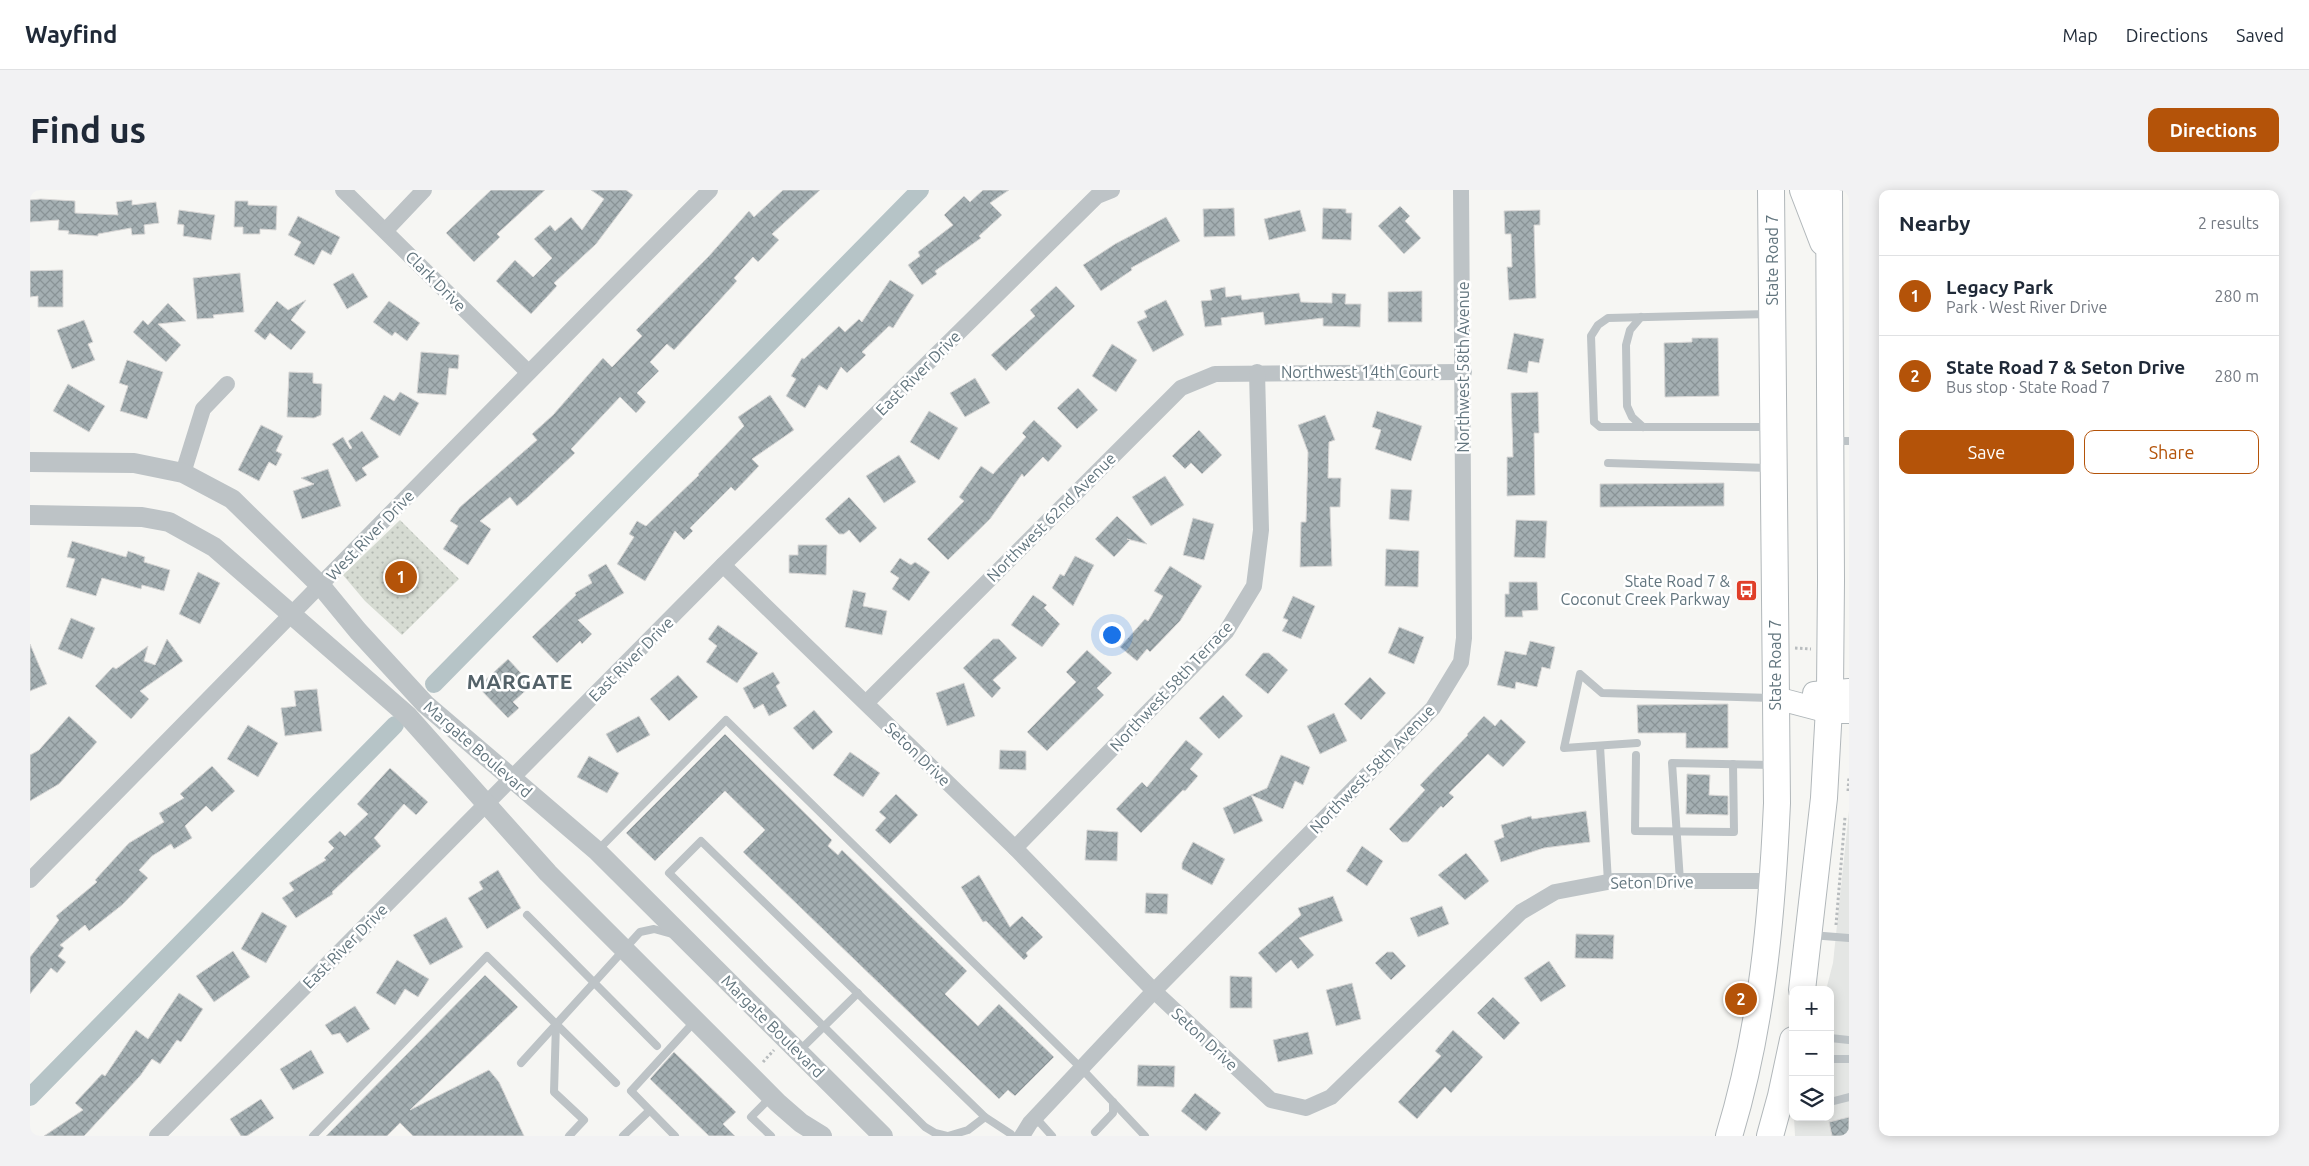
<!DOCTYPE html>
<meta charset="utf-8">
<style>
body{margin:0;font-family:Ubuntu,sans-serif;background:#f2f2f3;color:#1f2937}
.controls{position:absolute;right:15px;bottom:15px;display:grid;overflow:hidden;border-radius:10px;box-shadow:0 2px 12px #0003}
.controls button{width:45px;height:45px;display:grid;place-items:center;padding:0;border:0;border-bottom:1px solid #e0e1e3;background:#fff;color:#1f2937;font:25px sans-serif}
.you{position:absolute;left:1081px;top:444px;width:18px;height:18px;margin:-12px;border:4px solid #fff;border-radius:50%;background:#1a73e8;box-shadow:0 0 0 8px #1a73e833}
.badge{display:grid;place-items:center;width:32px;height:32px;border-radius:50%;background:#b45309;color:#fff;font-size:16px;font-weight:700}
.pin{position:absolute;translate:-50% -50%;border:2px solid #fff;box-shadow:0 1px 5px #0006}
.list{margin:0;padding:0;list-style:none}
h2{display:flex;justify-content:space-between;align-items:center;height:65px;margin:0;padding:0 20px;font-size:21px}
h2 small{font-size:16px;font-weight:400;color:#747a83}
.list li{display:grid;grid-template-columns:32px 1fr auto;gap:15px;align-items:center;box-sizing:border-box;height:80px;padding:0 20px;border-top:1px solid #e0e1e3}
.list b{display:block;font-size:19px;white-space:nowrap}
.list p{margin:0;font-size:16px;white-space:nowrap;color:#747a83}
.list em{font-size:16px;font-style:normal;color:#747a83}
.actions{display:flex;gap:10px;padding:15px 20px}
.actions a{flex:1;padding:11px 0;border:1px solid #b45309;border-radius:10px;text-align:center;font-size:18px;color:#b45309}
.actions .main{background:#b45309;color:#fff}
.icon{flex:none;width:28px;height:28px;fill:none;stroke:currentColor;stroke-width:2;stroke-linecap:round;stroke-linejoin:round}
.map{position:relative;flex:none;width:1819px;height:946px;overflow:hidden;border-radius:10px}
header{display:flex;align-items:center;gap:30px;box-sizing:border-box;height:70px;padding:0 25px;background:#fff;border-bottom:1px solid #e0e1e3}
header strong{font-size:24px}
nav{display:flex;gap:28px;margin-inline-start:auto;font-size:18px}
.intro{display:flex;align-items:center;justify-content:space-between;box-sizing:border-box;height:120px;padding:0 30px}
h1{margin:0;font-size:35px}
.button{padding:12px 22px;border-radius:10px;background:#b45309;color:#fff;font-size:18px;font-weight:700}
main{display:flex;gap:30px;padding:0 30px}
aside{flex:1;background:#fff;border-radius:10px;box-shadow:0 2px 12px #0003}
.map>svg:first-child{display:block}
</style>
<header>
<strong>Wayfind</strong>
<nav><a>Map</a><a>Directions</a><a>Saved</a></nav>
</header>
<div class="intro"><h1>Find us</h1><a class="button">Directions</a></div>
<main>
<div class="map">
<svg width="1819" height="946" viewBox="0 0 1819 946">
<defs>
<pattern id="park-dots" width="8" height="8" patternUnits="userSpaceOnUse" patternTransform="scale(1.25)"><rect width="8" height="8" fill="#d6dbd2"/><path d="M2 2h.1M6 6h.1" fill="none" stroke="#b1b6b0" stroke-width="1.8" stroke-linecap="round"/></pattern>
<pattern id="building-cross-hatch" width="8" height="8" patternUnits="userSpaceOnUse" patternTransform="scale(1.25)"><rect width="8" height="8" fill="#a4afb2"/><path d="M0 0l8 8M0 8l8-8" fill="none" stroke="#899396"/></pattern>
</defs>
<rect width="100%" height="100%" fill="#f6f6f3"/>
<!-- built -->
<polygon fill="#e4e6e4" points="1819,621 1819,946 1765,946 1764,927 1800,927 1800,800 1796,800 1803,773"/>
<!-- park -->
<polygon fill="url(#park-dots)" points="370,330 429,389 372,445 335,411 313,385"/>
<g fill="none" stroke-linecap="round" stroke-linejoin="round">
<!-- canal -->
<g stroke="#b6c4c7" stroke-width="18">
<polyline points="404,494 890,0"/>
<polyline points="0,907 365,535"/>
</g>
</g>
<!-- building -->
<g fill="url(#building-cross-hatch)" stroke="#d8d7d6">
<polygon points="461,0 515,0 467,44 470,47 444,72 416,43"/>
<polygon points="561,0 596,0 603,5 566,54 524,93 527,96 501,124 466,91 485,70 503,87 522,68 504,49 520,35 525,41 541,27 552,40 574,9"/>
<polygon points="753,0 790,0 742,44 749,50 728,72 723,67 704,88 707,91 644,160 637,154 620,172 629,181 607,203 616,212 606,223 590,207 541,259 545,263 498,307 487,316 480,307 450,331 461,339 438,375 413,359 428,336 420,331 430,317 507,250 502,244 523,225 573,168 582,177 612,146 606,140 679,66 719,21 724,27"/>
<polygon points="953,0 979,0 960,13 972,25 949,46 951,48 905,81 907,84 892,95 878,75 890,66 888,62 923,35 914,25 934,6 940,12"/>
<polygon points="11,9 45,11 45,23 88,25 86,12 102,10 102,15 126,12 129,33 114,35 115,44 102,45 101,38 68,44 68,46 38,44 39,41 28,40 29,30 0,32 0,10"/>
<polygon points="205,11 218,11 218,15 247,16 246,40 230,39 230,44 213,44 213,37 204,37"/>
<polygon points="1370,16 1380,26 1375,31 1391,48 1374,64 1348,36"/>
<polygon points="1204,18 1205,46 1174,47 1173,19"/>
<polygon points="1293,18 1316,19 1316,23 1322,23 1321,50 1292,49"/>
<polygon points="149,20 185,25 181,50 153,46 154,35 147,34"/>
<polygon points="1270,20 1276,41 1239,50 1234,29"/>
<polygon points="1510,20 1510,35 1504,35 1506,108 1479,110 1477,77 1482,77 1481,44 1475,44 1474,21"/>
<polygon points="268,26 310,47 301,65 292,60 284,75 264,65 271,52 258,45"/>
<polygon points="1136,27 1150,51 1101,78 1102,80 1071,101 1053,75 1085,54"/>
<polygon points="33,80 33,117 8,117 8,106 0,107 0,81"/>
<polygon points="210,83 214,122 183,125 184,128 167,129 163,88"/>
<polygon points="323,83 338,107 317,119 303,94"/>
<polygon points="860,90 884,105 863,138 859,136 832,162 836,165 817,183 811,177 797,200 789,195 775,218 756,206 766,189 761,186 772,168 774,169 809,136 815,142 829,129 832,132"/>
<polygon points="1026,96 1045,116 976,181 961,165 1005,126 1000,120"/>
<polygon points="1195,97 1196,107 1211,105 1212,110 1269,103 1271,112 1302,113 1302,103 1316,104 1315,114 1331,114 1330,137 1293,136 1293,128 1235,135 1233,122 1191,128 1192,135 1175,137 1171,111 1182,110 1180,100"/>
<polygon points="1392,101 1392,132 1358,132 1358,102"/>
<polygon points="276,110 261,130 276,142 261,160 240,143 235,150 224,141 247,111 258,120"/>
<polygon points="1136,110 1154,145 1123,162 1107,132 1117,127 1114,121"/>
<polygon points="359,111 390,133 377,151 365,142 362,146 343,132"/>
<polygon points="138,113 156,131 128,134 151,155 136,172 103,142 113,130 118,135"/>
<polygon points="54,130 63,152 58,154 65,170 42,179 27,140"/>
<polygon points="1484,143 1514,149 1509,173 1499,171 1497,183 1477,179"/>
<polygon points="1662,148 1688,148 1689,206 1635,207 1634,153 1662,152"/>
<polygon points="1082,154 1107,170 1086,202 1062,186"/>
<polygon points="391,162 429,165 428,179 419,178 416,205 387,203"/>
<polygon points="97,170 133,182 117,229 90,221 98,196 89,193"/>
<polygon points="259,182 283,183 283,193 292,194 291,225 284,228 257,227"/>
<polygon points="945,188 960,213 935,227 920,203"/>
<polygon points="38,194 75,216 59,242 23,221"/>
<polygon points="1048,198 1068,220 1047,239 1027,218"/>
<polygon points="370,202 389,213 370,246 340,229 354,205 364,211"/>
<polygon points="1508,202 1509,243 1504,243 1505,305 1477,306 1477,267 1483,267 1481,203"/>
<polygon points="740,205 764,240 722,269 729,276 705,301 701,297 660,338 663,341 654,350 645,341 615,391 587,374 604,347 599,344 607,331 616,336 669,285 668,284 714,236 708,227"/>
<polygon points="899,221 928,238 909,270 880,252"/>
<polygon points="1347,221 1392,236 1381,271 1345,259 1351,240 1342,237"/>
<polygon points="1295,225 1305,250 1299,252 1298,288 1311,288 1310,317 1300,317 1302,376 1270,377 1271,332 1276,332 1278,262 1268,235"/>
<polygon points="1004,230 1032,256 1018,272 1013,267 994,287 992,284 960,329 918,370 897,349 934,311 929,307 951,276 963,284 996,247 992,243"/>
<polygon points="231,235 253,246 246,261 252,264 246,276 239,272 229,291 208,280"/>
<polygon points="1169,240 1192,265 1172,284 1161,273 1155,279 1142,266"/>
<polygon points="332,241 349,267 332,278 337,285 326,292 302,254 313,247 320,259 322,258 318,251"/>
<polygon points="869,265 886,292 854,313 836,286"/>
<polygon points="298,279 311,316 272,329 263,301 284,294 271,288"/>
<polygon points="1135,286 1154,315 1121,336 1102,307"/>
<polygon points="1694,293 1694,316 1570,317 1570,294"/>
<polygon points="1361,299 1382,300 1379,331 1359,329"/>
<polygon points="819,307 847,338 830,353 819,340 814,344 809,344 795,329"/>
<polygon points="1087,326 1117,354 1097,349 1100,350 1084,367 1065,349"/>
<polygon points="1163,328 1184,334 1174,370 1153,365"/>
<polygon points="1486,330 1517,331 1515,368 1484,367"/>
<polygon points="42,351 96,367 98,361 115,367 114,372 140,380 134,401 112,395 111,399 72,388 66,406 36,397 45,369 37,367"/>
<polygon points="768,355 797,355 796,385 759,383 759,365 768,365"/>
<polygon points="1356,359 1389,361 1388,397 1355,396"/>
<polygon points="1045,366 1064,375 1043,416 1022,398 1030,384 1034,386"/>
<polygon points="870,368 881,375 885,372 900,382 879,411 862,399 869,388 860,382"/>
<polygon points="576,374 594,403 548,430 562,444 552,454 550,451 527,473 502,447 546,405 545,403 562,393 558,385"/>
<polygon points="1140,376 1172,396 1150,431 1120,462 1117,459 1107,471 1090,457 1115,429 1118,431 1133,406 1124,401"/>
<polygon points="168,382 190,393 170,434 149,424"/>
<polygon points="1479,392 1507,392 1508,420 1492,421 1493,427 1475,427 1475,404 1479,404"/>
<polygon points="823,400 836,403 833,416 857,421 852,445 815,437"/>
<polygon points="1003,405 1017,415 1014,418 1030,434 1012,457 981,435"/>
<polygon points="1263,406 1285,416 1271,449 1252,441 1258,430 1253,428"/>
<polygon points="41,428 65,438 52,469 28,459"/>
<polygon points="688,435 728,463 707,493 676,472 687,456 678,449"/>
<polygon points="1369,437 1394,447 1384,474 1358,463"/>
<polygon points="137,449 153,471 110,501 119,509 101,529 65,496 83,477 86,479 118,456 114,471 125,475"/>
<polygon points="963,449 969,449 987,468 963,490 971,498 962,508 933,478"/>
<polygon points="1500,451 1525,457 1520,479 1512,477 1507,497 1486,492 1485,499 1467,495 1475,461 1496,465"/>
<polygon points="0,454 17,494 0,501"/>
<polygon points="1057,460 1082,483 1067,498 1074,505 1017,561 997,542 1046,492 1036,482"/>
<polygon points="1233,463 1239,463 1258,480 1238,504 1215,485"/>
<polygon points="478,469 502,495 483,512 489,518 478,528 448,497"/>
<polygon points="743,482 750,493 746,496 757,516 739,526 733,514 724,519 713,498"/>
<polygon points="648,485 668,507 639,531 620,509"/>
<polygon points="1340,487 1356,503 1331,530 1314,514"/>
<polygon points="934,493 945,526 917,536 906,503"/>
<polygon points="287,499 292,541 255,546 251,518 266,516 264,501"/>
<polygon points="1193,505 1213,526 1189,549 1169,528"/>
<polygon points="1698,514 1698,558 1656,558 1656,543 1608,543 1607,515"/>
<polygon points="784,520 803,542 783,560 763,538"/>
<polygon points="1304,523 1317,551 1290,564 1277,536"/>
<polygon points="39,526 67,552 29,594 0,611 0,565 9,560"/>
<polygon points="609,526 620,545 587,563 576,544"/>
<polygon points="1454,526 1465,536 1471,529 1496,552 1473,577 1458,564 1419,603 1424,607 1413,618 1411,616 1378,652 1372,652 1359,639 1395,600 1390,595 1438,545 1437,544"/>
<polygon points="218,535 248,553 228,587 197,569"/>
<polygon points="695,544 802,650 798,656 808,665 812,660 937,781 915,804 948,836 969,814 1024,867 985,906 978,900 969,909 713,662 735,640 695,601 625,671 596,643"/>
<polygon points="1156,550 1173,564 1160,579 1168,586 1155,601 1153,600 1111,643 1086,619 1112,592 1117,597"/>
<polygon points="970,560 996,561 996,580 969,579"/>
<polygon points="820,562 850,583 833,607 803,585"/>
<polygon points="1251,565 1280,577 1273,595 1265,591 1253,619 1221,605 1237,598"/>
<polygon points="559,566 589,583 577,603 547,587"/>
<polygon points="182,576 205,601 182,622 176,616 155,636 162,648 144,659 141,654 122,666 109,680 118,688 92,715 59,741 55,735 30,755 34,758 28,766 36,772 27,783 21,778 0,804 0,767 29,730 26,726 67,692 65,690 99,653 134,632 129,623 154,608 150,604"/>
<polygon points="360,578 398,612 386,625 374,614 344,648 351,656 302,702 303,704 266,728 252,708 264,700 259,693 296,670 294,668 304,658 298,652 310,641 315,646 338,624 327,614"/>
<polygon points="1657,584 1680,585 1679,605 1698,606 1698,625 1656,624"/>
<polygon points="866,604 888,625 860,654 845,640 856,628 849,622"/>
<polygon points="1221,605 1233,631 1204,644 1193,618"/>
<polygon points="1556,621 1560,652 1514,658 1471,672 1464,651 1474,647 1471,635 1501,626 1502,629"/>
<polygon points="1057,640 1088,642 1087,671 1055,670"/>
<polygon points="1163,652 1195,669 1182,695 1152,679 1152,673"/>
<polygon points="1332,656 1353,671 1337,696 1316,681"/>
<polygon points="1436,663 1459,691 1435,710 1408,685"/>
<polygon points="468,680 491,718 457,739 438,708 453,699 449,692"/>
<polygon points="949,685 980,737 992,726 1013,747 996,763 998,766 994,770 956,731 953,732 931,697"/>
<polygon points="1116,703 1138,704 1137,724 1115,723"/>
<polygon points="1303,706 1313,731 1269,748 1284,765 1268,779 1261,770 1246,783 1228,763 1271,725 1268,718"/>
<polygon points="1412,716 1419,734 1388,747 1380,728"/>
<polygon points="232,722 257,736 236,773 211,759"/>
<polygon points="416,727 433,757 400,775 383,745"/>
<polygon points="1546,744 1584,745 1583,769 1545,768"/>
<polygon points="203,761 220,787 184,812 166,786"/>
<polygon points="1357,762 1363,762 1376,776 1361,790 1345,773"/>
<polygon points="367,770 399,789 388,807 375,799 365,815 346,803"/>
<polygon points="1519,771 1536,796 1511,812 1494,788"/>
<polygon points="455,785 488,817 380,920 459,880 469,892 494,946 383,946 370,933 357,946 296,946"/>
<polygon points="1200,786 1222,787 1222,818 1200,818"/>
<polygon points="1322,793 1331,829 1306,836 1296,800"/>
<polygon points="149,803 173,819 151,852 147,850 130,874 122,869 110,886 54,946 14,946 53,920 45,913 72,884 75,886 106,840 118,849"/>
<polygon points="1463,807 1490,833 1474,850 1447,823"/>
<polygon points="325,816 340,839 317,853 310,843 302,845 295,835"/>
<polygon points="1423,840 1453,867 1421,903 1415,897 1387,929 1368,912 1411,866 1405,861"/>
<polygon points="1278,842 1283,864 1248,872 1243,850"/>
<polygon points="281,860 294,883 263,900 250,879"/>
<polygon points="644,862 706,922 693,934 705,946 679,946 620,889"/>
<polygon points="1108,875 1145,876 1144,897 1107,896"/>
<polygon points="1165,903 1191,923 1176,941 1151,921"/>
<polygon points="231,909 244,928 217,946 211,946 200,929"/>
<polygon points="1819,927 1819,946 1802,946 1799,932"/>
</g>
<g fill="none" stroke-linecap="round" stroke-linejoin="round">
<defs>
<g id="secondary">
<polyline points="1784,503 1819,500"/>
<polyline points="1746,508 1799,522 1819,522"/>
</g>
<g id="primary">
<polyline points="1773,0 1793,52"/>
<polyline points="1772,800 1794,608 1800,500 1801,390 1799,0"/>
<path d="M 1699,946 C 1732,838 1742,726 1747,613 L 1741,0"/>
<polyline points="1740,946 1751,906 1763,850"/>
</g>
</defs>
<!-- secondary casing -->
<use href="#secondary" stroke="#b0b7ba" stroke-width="24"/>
<!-- primary casing -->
<use href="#primary" stroke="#b1b7ba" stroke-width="28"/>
<!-- path -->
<g stroke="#b8bcbe" stroke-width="3" stroke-dasharray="2.5 2.5" stroke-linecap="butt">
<polyline points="1765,458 1781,459"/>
<polyline points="1818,601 1819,586"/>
<polyline points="1806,735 1815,627"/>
<polyline points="733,872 744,860"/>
</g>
<!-- service -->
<g stroke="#bdc3c6" stroke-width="8">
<polyline points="1738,124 1578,128 1568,135 1561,146 1564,232 1570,237 1739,237"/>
<polyline points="1611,127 1600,140 1596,155 1597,216 1602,227 1613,237"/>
<polyline points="1805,251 1819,251"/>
<polyline points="1578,273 1739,278"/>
<polyline points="1607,553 1534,558 1550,484 1572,503 1741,508"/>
<polyline points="1570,556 1578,692"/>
<polyline points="1606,565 1605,641 1704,642 1703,574"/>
<polyline points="568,660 696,530 1051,878 1115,946"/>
<polyline points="1650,691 1642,573 1742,575"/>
<polyline points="497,725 627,856"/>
<polyline points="1781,745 1819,748"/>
<polyline points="526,833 524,902 554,930 539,946"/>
<polyline points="1800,848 1819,850"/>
<polyline points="769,861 828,803"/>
<polyline points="1800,869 1819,869"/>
<polyline points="491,873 610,742 624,739 642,744"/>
<polyline points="740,908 721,927 741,946"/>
<polyline points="1800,912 1819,907"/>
<polyline points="955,927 981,944"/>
<polyline points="1005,927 1022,946"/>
<polyline points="1065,942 1083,923 1083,912"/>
<polyline points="283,946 457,766 586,893"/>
<polyline points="593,946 619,921"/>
<polyline points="645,946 601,901 665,831"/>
<polyline points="917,946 905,943 895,937 639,683 671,651 955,927 938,940 918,946"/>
</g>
<!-- minor -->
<g stroke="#bdc3c6" stroke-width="16">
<polyline points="313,0 498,182"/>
<polyline points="356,40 394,0"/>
<polyline points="153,283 173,219 197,194"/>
<polyline points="693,375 985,658 1124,801 1241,910 1276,918 1301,907 1491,722 1525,702 1583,691 1743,691"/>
<polyline points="836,513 1151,198 1185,184 1434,182"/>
<polyline points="985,658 1196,442 1224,396 1231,340 1227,182"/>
<path d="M 0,690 C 227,461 452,228 680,0"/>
<polyline points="127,946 693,375 1067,6 1082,0"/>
<polyline points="992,946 1000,933 1124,801 1403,518 1431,472 1434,448 1431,0"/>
</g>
<!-- tertiary -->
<g stroke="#bdc3c6" stroke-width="20">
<polyline points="0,272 104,273 153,283 202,309 291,396 328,441 395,514 567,661 853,946"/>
<polyline points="0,325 112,327 139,332 184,357 377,525 518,683 748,913 771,933 792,946"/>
</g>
<!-- secondary -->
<use href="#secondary" stroke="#fff" stroke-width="22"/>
<!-- primary -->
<use href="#primary" stroke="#fff" stroke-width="26"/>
</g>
<!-- icons -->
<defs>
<symbol id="bus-square" viewBox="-11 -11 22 22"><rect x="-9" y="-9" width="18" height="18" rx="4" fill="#e03f29" stroke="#fff"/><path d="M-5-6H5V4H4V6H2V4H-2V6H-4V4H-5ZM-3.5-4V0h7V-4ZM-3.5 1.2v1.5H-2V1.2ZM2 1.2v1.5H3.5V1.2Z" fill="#fff"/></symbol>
</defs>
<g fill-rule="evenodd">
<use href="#bus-square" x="1704" y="388" width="25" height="25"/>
</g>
<g text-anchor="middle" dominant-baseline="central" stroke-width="5" stroke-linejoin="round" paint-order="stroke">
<!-- street labels -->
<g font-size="16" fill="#62757e" stroke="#fff">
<text transform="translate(1742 70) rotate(-90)">State Road 7</text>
<text transform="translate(406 91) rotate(45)">Clark Drive</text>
<text transform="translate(1433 177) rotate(-90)">Northwest 58th Avenue</text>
<text x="1330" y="182">Northwest 14th Court</text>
<text transform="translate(888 183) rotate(-45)">East River Drive</text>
<text transform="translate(1021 327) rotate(-45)">Northwest 62nd Avenue</text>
<text transform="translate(340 345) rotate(-46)">West River Drive</text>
<text transform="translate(601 469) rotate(-45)">East River Drive</text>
<text transform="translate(1745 475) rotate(-90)">State Road 7</text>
<text transform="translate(1141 496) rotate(-47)">Northwest 58th Terrace</text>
<text transform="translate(448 559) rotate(41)">Margate Boulevard</text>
<text transform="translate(888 564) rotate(44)">Seton Drive</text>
<text transform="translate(1342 579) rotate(-46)">Northwest 58th Avenue</text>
<text transform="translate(1622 692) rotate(-1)">Seton Drive</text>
<text transform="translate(315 756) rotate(-45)">East River Drive</text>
<text transform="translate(743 836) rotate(45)">Margate Boulevard</text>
<text transform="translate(1175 849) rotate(43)">Seton Drive</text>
</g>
<!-- poi labels -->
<g font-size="16" fill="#62757e" stroke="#fff" text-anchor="end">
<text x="1700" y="391">State Road 7 &amp;<tspan x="1700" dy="18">Coconut Creek Parkway</tspan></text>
</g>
<!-- district labels -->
<g font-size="21" font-weight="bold" letter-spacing="1" fill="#546269" stroke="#fff">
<text x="490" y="491">MARGATE</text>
</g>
</g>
</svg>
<div class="controls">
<button>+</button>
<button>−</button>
<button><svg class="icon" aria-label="layers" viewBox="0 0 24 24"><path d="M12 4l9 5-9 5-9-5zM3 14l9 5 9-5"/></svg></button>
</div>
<div class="you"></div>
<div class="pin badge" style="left:371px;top:387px">1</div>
<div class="pin badge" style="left:1711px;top:809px">2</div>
</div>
<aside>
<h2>Nearby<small>2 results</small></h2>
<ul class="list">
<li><span class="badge">1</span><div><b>Legacy Park</b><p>Park · West River Drive</p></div><em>280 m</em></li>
<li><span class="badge">2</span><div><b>State Road 7 &amp; Seton Drive</b><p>Bus stop · State Road 7</p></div><em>280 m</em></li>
</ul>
<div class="actions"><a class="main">Save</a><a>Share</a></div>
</aside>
</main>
